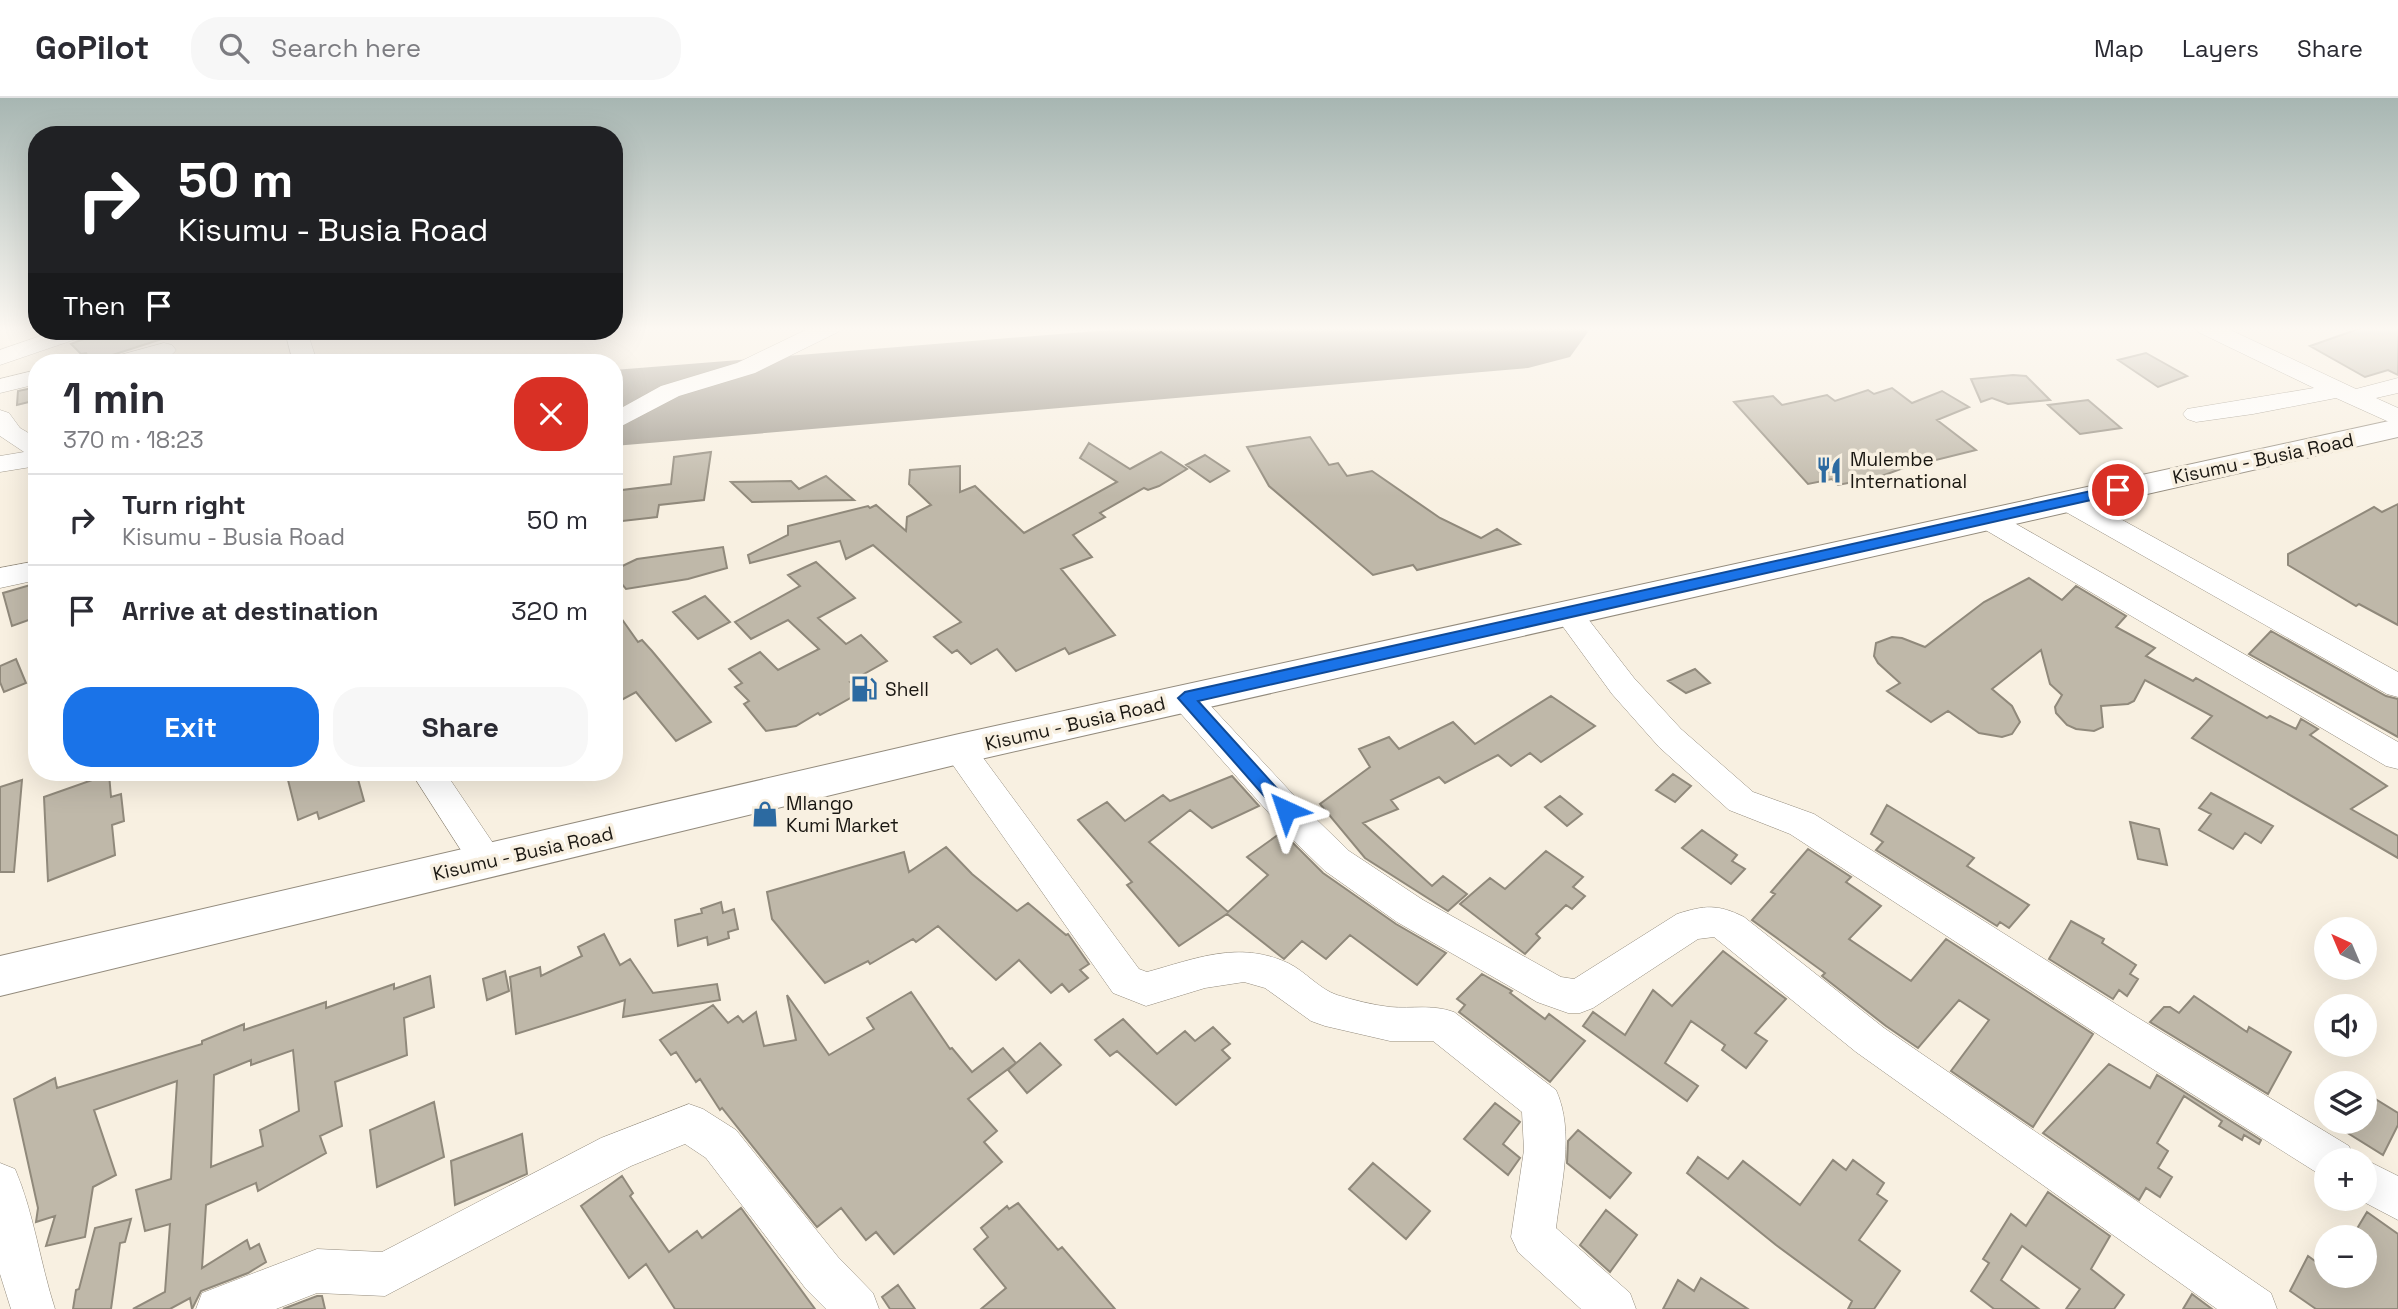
<!DOCTYPE html>
<meta charset="utf-8">
<style>
:root{--surface:#fff;--page:#f7f7f7;--text:#2b2b33;--muted:#7c7c81;--line:#e1e1e2;--accent:#1a73e8}
body{margin:0;font-family:"Space Grotesk",sans-serif;background:var(--page);color:var(--text);height:100vh;display:flex;flex-direction:column;font-size:26px;white-space:nowrap}
*{box-sizing:border-box;margin:0}
p{font-size:23px;color:var(--muted)}
.icon{flex:none;width:38px;height:38px;fill:none;stroke:currentColor;stroke-width:2;stroke-linecap:round;stroke-linejoin:round}
.map{position:relative;flex:1;overflow:hidden}
.panel{position:absolute;left:28px;top:256px;width:595px;height:427px;display:flex;flex-direction:column;background:var(--surface);border-radius:28px;box-shadow:0 7px 28px #0002}
.panel>*{flex:none}
.banner{position:absolute;left:28px;top:28px;width:595px;height:214px;border-radius:28px;box-shadow:0 7px 28px #0002;background:#202124;color:#fff;overflow:hidden}
.needle{width:46px;rotate:316deg}
.fabs{position:absolute;left:2314px;top:819px;display:grid;gap:14px}
.fabs a{display:grid;place-items:center;width:63px;height:63px;border-radius:50%;background:var(--surface);box-shadow:0 7px 28px #0002;font-size:35px}
.pin{position:absolute;display:grid;place-items:center;width:60px;height:60px;color:#fff;margin:-30px;border:4px solid #fff;border-radius:50%;box-shadow:0 2px 7px #0007}
.me{position:absolute;width:77px;margin:-38px;rotate:318deg;stroke-linejoin:round;filter:drop-shadow(0 0 5px #0008)}
.turn{display:flex;align-items:center;gap:24px;height:147px;padding:0 35px;font-size:32px}
.turn .icon{width:91px;height:91px;stroke-width:2.5}
.turn b{display:block;font-size:49px;line-height:60px}
.then{display:flex;align-items:center;height:66px;padding:0 35px;background:#0003;gap:14px;font-size:26px}
.round{display:grid;place-items:center;flex:none;width:74px;height:74px;border-radius:28px;background:var(--page)}
.head{display:flex;align-items:center;justify-content:space-between;height:119px;padding:0 35px}
h1{font-size:42px;font-weight:700;line-height:52px}
.button{display:flex;gap:14px;margin-top:auto;padding:14px 35px}
.button a{flex:1;height:80px;border-radius:28px;background:var(--accent);color:#fff;font-size:28px;font-weight:700;line-height:80px;text-align:center}
.button a+a{background:var(--page);color:var(--text)}
ul{padding:0;list-style:none}
li{display:flex;align-items:center;gap:21px;height:91px;padding:0 35px;border-top:2px solid var(--line)}
li div{flex:1}
li b{display:block;font-size:26px}
li em{font-style:normal}
header{display:flex;align-items:center;gap:42px;box-sizing:border-box;height:98px;padding:0 35px;background:var(--surface);border-bottom:2px solid var(--line)}
header strong{font-size:33px}
nav{display:flex;gap:38px;margin-inline-start:auto;font-size:24px}
.search{width:490px;height:63px;background:var(--page);display:flex;align-items:center;gap:18px;box-sizing:border-box;padding:0 24px;border-radius:28px;color:var(--muted);font-size:26px}
.map>svg:first-child{display:block}
</style>
<header>
<strong>GoPilot</strong>
<div class="search"><svg class="icon" aria-label="search" viewBox="0 0 24 24"><circle cx="10" cy="10" r="6"/><path d="M15 15l6 6"/></svg>Search here</div>
<nav><a>Map</a><a>Layers</a><a>Share</a></nav>
</header>
<div class="map">
<svg width="2398" height="1211" viewBox="0 0 2398 1211">
<rect width="100%" height="100%" fill="#f8f0e1"/>
<g fill="none" stroke-linecap="round" stroke-linejoin="round">
<path fill="#9e988c" fill-rule="evenodd" d="M1146,229H1584L1588,234L1570,259L1528,270L614,348V272Z"/>
</g>
<path fill="#bfb8a9" stroke="#90897b" stroke-width="2" fill-rule="evenodd" d="M2364,229H2398V277L2388,272L2365,279L2310,248Z
M88,233H177V236L91,264L86,255L81,256L71,246L84,241Z
M2146,255L2187,278L2158,289L2118,262Z
M2013,277L2026,278L2050,302L2008,306L1992,300L1981,304L1971,281Z
M37,289V302L17,307L18,293Z
M1892,290L1912,305L1942,293L1969,309L1937,322L1976,352L1928,364L1925,362L1879,379L1838,387L1832,381L1808,386L1734,304L1773,298L1782,307L1827,297L1835,303L1868,292L1874,296Z
M2088,302L2121,330L2080,336L2048,307Z
M1310,339L1329,367L1338,365L1347,378L1372,373L1440,420L1481,440L1497,431L1520,446L1417,472L1413,467L1373,477L1269,388L1247,349Z
M1089,345L1130,371L1161,354L1187,371L1159,388L1148,392L1144,390L1100,415L1105,419L1073,437L1092,459L1061,471L1115,537L1069,556L1065,550L1016,573L997,551L971,566L957,552L952,555L934,539L961,524L873,447L846,461L840,443L750,465L748,457L788,437V428L868,408L870,410L876,407L906,433L907,419L931,407L909,386L910,372L960,368V394L975,388L1024,435L1117,384L1080,360Z
M711,354L704,402L659,407L657,419L614,424V393L671,386L674,359Z
M1205,357L1229,373L1210,384L1186,367Z
M826,378L854,402L752,404L731,384L791,383L799,391Z
M2398,406V527L2359,506L2356,508L2288,467V456L2374,409L2382,414Z
M723,449L727,470L688,481L626,491L614,477V472L637,461Z
M816,464L855,500L818,520L846,546L861,537L887,563L850,584L861,594L820,617L818,615L796,628L766,633L744,606L749,603L735,589L742,585L729,571L760,554L778,572L819,551L788,522L751,541L735,524L800,488L788,477Z
M2029,480L2062,502L2076,488L2126,518L2116,529L2155,550L2146,558L2193,583L2196,580L2267,620L2270,618L2296,631L2301,621L2318,631L2310,637L2387,688L2351,711L2398,738V760L2192,640L2212,618L2145,582L2134,603L2128,606L2101,608L2103,629L2094,633L2076,631L2067,627L2056,615L2055,609L2062,597L2050,586L2041,552L1992,591L2012,608L2020,624L2012,636L2002,639L1979,635L1948,613L1931,624L1887,593L1900,585L1878,565L1874,558L1876,545L1892,539L1902,540L1925,549L1984,504Z
M37,485V519L12,528L3,495Z
M705,498L730,524L698,541L673,514Z
M614,510L638,544L642,542L652,553L711,624L676,643L636,594L614,606Z
M2271,533L2386,598L2398,601V639L2249,556Z
M16,561L26,585L4,594L0,584V568Z
M1695,571L1710,585L1686,595L1668,583Z
M1551,598L1595,628L1541,664L1530,655L1511,668L1498,657L1445,685L1439,679L1391,702L1398,711L1363,725L1432,788L1443,778L1467,796L1448,813L1365,760L1320,706L1370,669L1359,651L1389,639L1399,651L1453,624L1475,646Z
M286,674H356L364,703L319,721L317,714L298,722Z
M109,676L111,699L121,696L124,723L112,727L115,757L48,783L44,699Z
M1673,676L1691,688L1675,704L1656,692Z
M1232,678L1259,708L1212,730L1190,712L1149,744L1228,814L1268,777L1247,759L1282,734L1323,775L1396,826L1446,855L1417,887L1350,837L1326,861L1302,843L1284,861L1227,816L1179,848L1127,787L1132,784L1078,722L1107,704L1125,723L1163,697L1170,703Z
M22,682L14,774H0V689Z
M2211,695L2273,728L2261,745L2245,735L2233,751L2199,732L2211,716L2199,710Z
M1560,698L1582,716L1567,728L1545,709Z
M1887,707L1974,760L1967,768L2029,807L2009,830L2000,824L1997,828L1876,752L1883,744L1871,736Z
M2130,724L2159,731L2167,767L2138,761Z
M1702,732L1737,757L1732,763L1745,771L1731,786L1682,750Z
M946,749L972,776L1017,813L1028,805L1066,837L1068,836L1089,866L1080,872L1088,880L1069,894L1062,886L1051,895L1019,862L996,882L938,828L916,844L913,841L870,866L868,863L825,885L772,821L767,794L904,754L909,774Z
M1808,751L1851,779L1846,784L1881,808L1849,841L1911,883L1946,841L2093,936L2033,1029L1951,973L1989,922L1959,902L1918,950L1886,928L1822,878L1825,875L1752,822L1775,796L1771,794Z
M1546,753L1583,779L1573,789L1585,798L1572,811L1566,807L1536,836L1540,840L1525,856L1460,806L1490,780L1505,791Z
M721,804L723,815L734,811L738,831L728,834L729,840L708,847L707,839L678,848L675,822L702,815L701,811Z
M2071,823L2104,841L2102,845L2136,867L2130,876L2138,881L2127,898L2119,892L2113,901L2049,861Z
M604,836L620,867L630,861L653,895L717,886L720,902L623,919L625,902L516,936L510,879L540,869L541,878L582,858L578,849Z
M1723,853L1786,901L1755,935L1767,943L1746,970L1722,952L1725,947L1691,923L1665,965L1698,988L1687,1003L1583,928L1593,914L1625,937L1653,892L1672,908Z
M505,873L509,893L487,902L483,881Z
M1482,876L1512,893L1510,895L1545,921L1549,916L1585,943L1550,984L1459,914L1465,907L1457,901Z
M430,878L434,909L404,920L407,957L335,984L342,1028L320,1038L326,1055L258,1093L256,1085L206,1107L202,1170L247,1142L250,1151L259,1146L266,1164L248,1175L201,1193L192,1211L190,1200L170,1211H133L165,1194L170,1126L145,1133L136,1092L171,1081L177,983L94,1012L116,1077L93,1089L85,1139L46,1148L55,1118L36,1124L38,1110L14,1001L55,980L57,990L202,946V943L244,926V932L326,904V910L394,886V891ZM293,952L299,1013L260,1032L263,1048L211,1069L214,977L251,962V967Z
M911,894L950,951L952,950L972,974L1003,950L1016,965L968,1001L997,1033L984,1044L1002,1064L894,1156L876,1134L866,1142L841,1110L817,1129L722,1010L720,1012L700,981L696,984L676,954L671,957L660,942L713,907L728,925L738,918L743,924L756,914L764,948L796,942L787,897L829,957L874,931L867,920Z
M2194,898L2247,934L2249,929L2291,954L2268,996L2150,924L2164,909H2170L2179,915Z
M1123,921L1157,956L1185,933L1195,943L1213,929L1230,946L1222,952L1230,960L1176,1007L1117,953L1110,958L1095,942Z
M1040,945L1061,967L1027,995L1008,972Z
M2109,966L2150,990L2157,977L2261,1042L2259,1046L2244,1037L2242,1042L2219,1028L2222,1023L2184,998L2157,1045L2168,1053L2158,1070L2172,1079L2160,1099L2146,1090L2139,1102L2043,1035Z
M2364,994L2398,1015V1027L2383,1057L2330,1024H2364Z
M434,1004L444,1059L377,1089L370,1032Z
M1495,1005L1520,1024L1503,1046L1520,1060L1508,1077L1464,1041Z
M1578,1032L1631,1075L1610,1100L1567,1065L1568,1043Z
M522,1036L527,1076L455,1107L451,1063Z
M1698,1059L1728,1081L1743,1063L1800,1107L1833,1062L1846,1072L1853,1062L1884,1085L1877,1096L1887,1103L1859,1142L1900,1173L1874,1211H1848L1852,1203L1776,1147L1687,1075Z
M1373,1065L1430,1113L1406,1141L1349,1091Z
M622,1078L633,1095L630,1098L669,1154L697,1133L702,1140L741,1110L815,1211H675L646,1166L629,1180L581,1108Z
M2048,1094L2110,1138L2091,1171L2124,1197L2114,1211H2066L2080,1191L2022,1148L2001,1182L2039,1211H1994L1971,1193L1989,1165L1983,1161L2011,1116L2026,1128Z
M1018,1105L1058,1152L1062,1149L1115,1211H981L1006,1190L974,1151L988,1139L981,1130L1007,1108L1009,1111Z
M1606,1112L1637,1137L1610,1174L1580,1147Z
M2367,1114L2398,1136V1211H2316L2290,1193L2308,1158L2326,1171V1178H2364V1139H2352Z
M131,1121L125,1144L120,1145L111,1211H73L76,1192L79,1191L95,1130Z
M1701,1180L1748,1211H1663L1678,1182L1694,1193Z
M898,1187L915,1211H890L882,1199Z
M2192,1196L2212,1211H2183Z
M317,1198H322L325,1211H283Z"/>
<g fill="none" stroke-linecap="round" stroke-linejoin="round">
<g stroke="#938b7d" stroke-width="1">
<path id="minor" d="M812,229H842L838,234L755,275L679,298L614,332V314L661,288L737,265Z
M2194,229H2224L2356,291L2398,280V295L2376,300L2398,310V328L2336,300L2253,316L2196,324L2187,321L2183,316L2187,311L2314,290L2198,234Z
M55,233L86,234L82,239L0,267V252Z
M285,233H307L317,264H293Z
M164,245L172,247L176,252C164,269 127,265 109,264L113,259Z
M37,272V286L0,295V281Z
M0,312L9,315L20,330L37,340V368L0,374V358L24,354L0,338Z
M2067,395L2077,397L2398,574V599L2387,596L2057,409L2053,403L2057,397Z
M1987,412L1997,415L2398,644V671L2386,668L1977,427L1973,421L1977,415Z
M37,463V482L0,490V470Z
M1568,505L1578,508L1634,580L1681,631L1753,694L1814,716L2130,915L2349,1048L2355,1062H2326V1079L2319,1076L2102,939L1790,736L1729,712L1659,649L1612,596L1553,515L1558,508Z
M1185,589L1196,592L1315,720L1349,753L1423,802L1561,879L1574,881L1677,816C1705,807 1718,806 1744,819L1884,930L2271,1195L2277,1211H2217L1856,954L1714,839L1698,841L1593,910L1580,915H1568L1537,904L1397,824L1325,773L1291,740L1174,608L1169,600L1174,592Z
M959,639L970,642L1139,871L1147,874C1195,861 1238,842 1288,865C1305,873 1319,891 1337,897C1353,902 1373,907 1390,909C1412,911 1432,906 1454,914L1556,992C1575,1034 1561,1086 1556,1130L1630,1195L1636,1211H1581L1518,1154L1511,1139L1524,1052L1522,1014L1433,943H1390L1325,928L1311,923L1265,890L1244,884L1205,890L1146,908L1113,895L948,660L943,651L948,642Z
M411,674H445L499,754L504,764L499,774L487,778L475,774Z
M689,1006L703,1011L736,1032L838,1159L873,1195L879,1211H826L806,1191L706,1060L685,1046L631,1068L385,1198L317,1195L276,1211H196L202,1195L317,1151L382,1154L601,1040Z
M2364,1061L2398,1078V1122L2358,1101H2364V1062H2360Z
M0,1065L15,1071C34,1115 40,1165 55,1211H11L0,1176Z"/>
</g>
<g stroke="#938b7d" stroke-width="2">
<path id="highway" d="M2398,321V339L959,666L0,898V858L959,636Z"/>
</g>
<use href="#minor" fill="#fff" fill-rule="evenodd"/>
<use href="#highway" fill="#fff" fill-rule="evenodd"/>
</g>
<linearGradient id="sky" x2="0" y2="1"><stop stop-color="#a7b6b2"/><stop offset="0.58" stop-color="#fcf8f2"/><stop offset="1" stop-color="#fcf8f2" stop-opacity="0"/></linearGradient>
<rect width="2398" height="398" fill="url(#sky)"/>
<path fill="#1a73e8" stroke="#114b97" stroke-width="2" d="M2118,387L2124,392L2122,395L1198,603L1292,707L1294,712L1292,716H1280L1178,600L1185,594Z"/>
<defs>
<g id="restaurant-bare" transform="scale(2.1)"><path d="M-5-6h1v4h1v-4h1v4h1v-4h1v5L-1.5 .5V6h-2V.5L-5-1ZM5-6V6H3V1.5H1.5Q1.5-4 5-6Z" fill="#2c6aa1" stroke="#f8f0e1" stroke-width="2.5" paint-order="stroke"/></g>
<g id="fuel-bare" transform="scale(2.1)"><path d="M-5.5-6h7V0h2V4h1.3V-2.5L3-4.5l.8-.8L6-3V5H2.5V1h-1V6h-7ZM-4.2-4.7v3.2H.2V-4.7Z" fill="#2c6aa1" stroke="#f8f0e1" stroke-width="2.5" paint-order="stroke"/></g>
<g id="shop-bare" transform="scale(2.1)"><path d="M-5-2.5h2.3a2.7 3.5 0 0 1 5.4 0H5L5.5 6h-11ZM-1.5-2.5h3a1.5 2.3 0 0 0-3 0Z" fill="#2c6aa1" stroke="#f8f0e1" stroke-width="2.5" paint-order="stroke"/></g>
</defs>
<g fill-rule="evenodd">
<use href="#restaurant-bare" x="1829" y="372"/>
<use href="#fuel-bare" x="864" y="591"/>
<use href="#shop-bare" x="765" y="716"/>
</g>
<g text-anchor="middle" stroke-width="7" stroke-linejoin="round" paint-order="stroke">
<g font-size="19" fill="#1a1712" stroke="#f8f0e1">
<text transform="translate(2263 360) rotate(-12)" y="7">Kisumu - Busia Road</text>
<text transform="translate(1075 625) rotate(-13)" y="7">Kisumu - Busia Road</text>
<text transform="translate(523 755) rotate(-13)" y="7">Kisumu - Busia Road</text>
</g>
<g font-size="19" fill="#1a1712" stroke="#f8f0e1" text-anchor="start">
<text x="1850" y="368">Mulembe<tspan x="1850" dy="22">International</tspan></text>
<text x="885" y="598">Shell</text>
<text x="786" y="712">Mlango<tspan x="786" dy="22">Kumi Market</tspan></text>
</g>
</g>
</svg>
<div class="fabs">
<a><svg class="needle" viewBox="-14 -14 28 28"><path d="M0-13l5 13h-10z" fill="#e53935"/><path d="M0 13l5-13h-10z" fill="#7c7c81"/></svg></a>
<a><svg class="icon" aria-label="sound" viewBox="0 0 24 24"><path d="M4 9h4l5-4v14l-5-4H4zM17 9q2 3 0 6"/></svg></a>
<a><svg class="icon" aria-label="layers" viewBox="0 0 24 24"><path d="M12 4l9 5-9 5-9-5zM3 14l9 5 9-5"/></svg></a>
<a>+</a>
<a>−</a>
</div>
<div class="pin" style="left:2118px;top:392px;background:#d93025"><svg class="icon" aria-label="arrive" viewBox="0 0 24 24"><path d="M6 21V4h12l-3 4 3 4H6"/></svg></div>
<svg class="me" style="left:1286px;top:712px" viewBox="-20 -20 40 40"><path d="M0-17L14 15 0 8-14 15z" fill="#1a73e8" stroke="#fff" stroke-width="4"/></svg>
<div class="banner">
<div class="turn"><svg class="icon" aria-label="right" viewBox="0 0 24 24"><path d="M7 20v-9h11M14 6l5 5-5 5"/></svg><div><b>50 m</b>Kisumu - Busia Road</div></div>
<div class="then">Then<svg class="icon" aria-label="arrive" viewBox="0 0 24 24"><path d="M6 21V4h12l-3 4 3 4H6"/></svg></div>
</div>
<section class="panel">
<div class="head"><div><h1>1 min</h1><p>370 m · 18:23</p></div><a class="round" style="background:#d93025;color:#fff"><svg class="icon" aria-label="close" viewBox="0 0 24 24"><path d="M6 6l12 12M18 6L6 18"/></svg></a></div>
<ul>
<li><svg class="icon" aria-label="right" viewBox="0 0 24 24"><path d="M7 20v-9h11M14 6l5 5-5 5"/></svg><div><b>Turn right</b><p>Kisumu - Busia Road</p></div><em>50 m</em></li>
<li><svg class="icon" aria-label="arrive" viewBox="0 0 24 24"><path d="M6 21V4h12l-3 4 3 4H6"/></svg><div><b>Arrive at destination</b></div><em>320 m</em></li>
</ul>
<div class="button"><a>Exit</a><a>Share</a></div>
</section>
</div>
